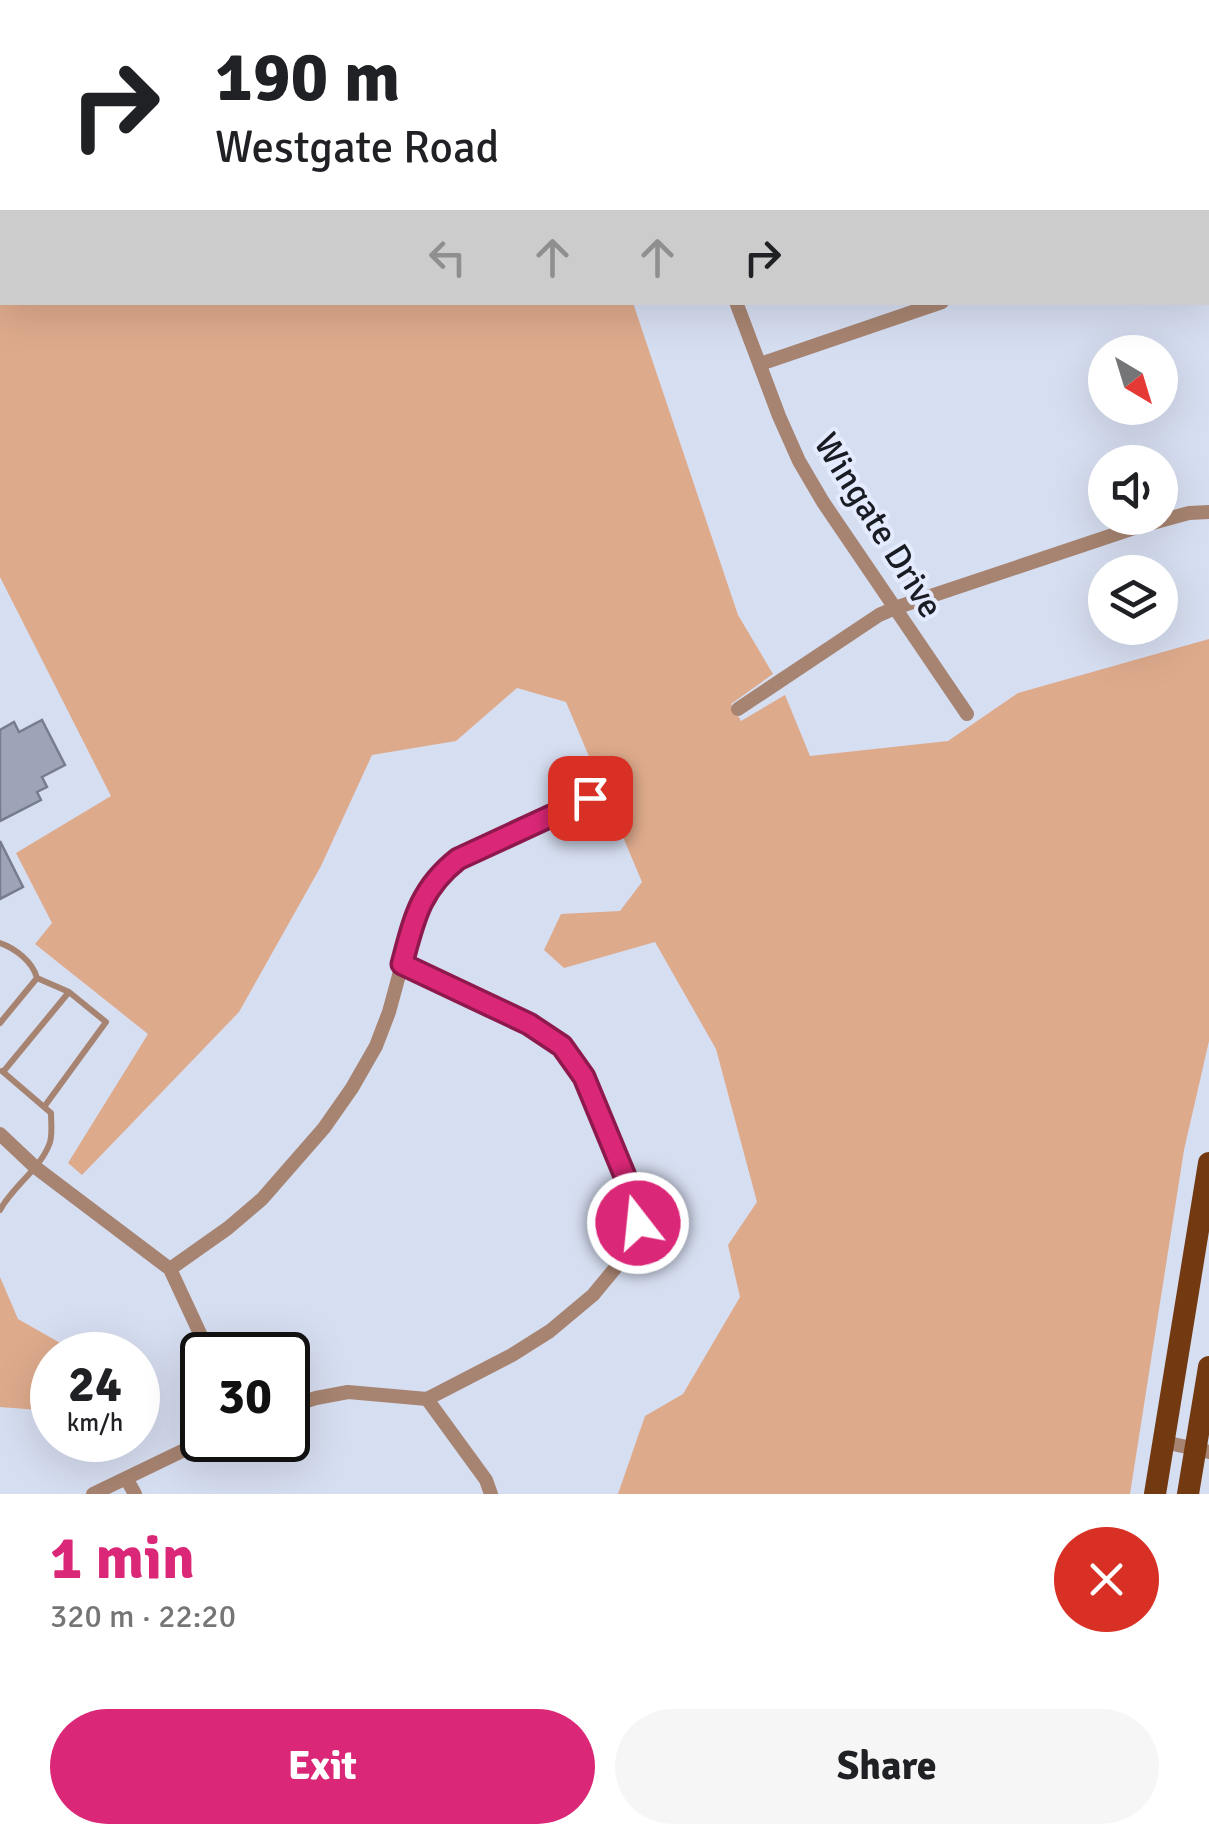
<!DOCTYPE html>
<meta charset="utf-8">
<style>
:root{--surface:#fff;--page:#f6f6f6;--text:#202124;--muted:#757577;--accent:#db2777}
body{margin:0;font-family:Signika,sans-serif;background:var(--page);color:var(--text);height:100vh;display:flex;flex-direction:column;font-size:38px;white-space:nowrap}
*{box-sizing:border-box;margin:0}
p{font-size:32px;color:var(--muted)}
.icon{flex:none;width:55px;height:55px;fill:none;stroke:currentColor;stroke-width:2;stroke-linecap:round;stroke-linejoin:round}
.map{position:relative;height:1494px;overflow:hidden}
.side{display:flex;flex-direction:column;background:var(--surface);flex:1}
.side>*{flex:none}
.banner{position:absolute;left:0px;top:0px;width:1210px;height:305px;box-shadow:0 10px 40px #0002;background:#fff;color:var(--text);overflow:hidden}
.needle{width:65px;rotate:142deg}
.fabs{position:absolute;left:1088px;top:335px;display:grid;gap:20px}
.fabs a{display:grid;place-items:center;width:90px;height:90px;border-radius:50%;background:var(--surface);box-shadow:0 10px 40px #0002;font-size:50px}
.speed{position:absolute;left:30px;top:1332px;display:flex;gap:20px;font-size:50px;font-weight:700;text-align:center}
.speed>*{display:grid;place-content:center;width:130px;height:130px;border-radius:50%;background:var(--surface);box-shadow:0 10px 40px #0002;line-height:1}
.speed small{font-size:25px;font-weight:400}
.speed .limit{border:5px solid #111;border-radius:15px;background:#fff;color:#111}
.pin{position:absolute;display:grid;place-items:center;width:85px;height:85px;color:#fff;margin:-42px;border-radius:20px;box-shadow:0 5px 15px #0006}
.me{position:absolute;width:110px;margin:-55px;rotate:344deg;stroke-linejoin:round;filter:drop-shadow(0 0 8px #0008)}
.turn{display:flex;align-items:center;gap:35px;height:210px;padding:0 50px;font-size:45px}
.turn .icon{width:130px;height:130px;stroke-width:2.5}
.turn b{display:block;font-size:70px;line-height:85px}
.lanes{display:flex;align-items:center;height:95px;padding:0 50px;background:#0003;justify-content:center;gap:50px;direction:ltr}
.lanes .off{opacity:.35}
.round{display:grid;place-items:center;flex:none;width:105px;height:105px;border-radius:52px;background:var(--page)}
.summary{display:flex;align-items:center;justify-content:space-between;height:170px;padding:0 50px}
h1{font-size:60px;font-weight:800;line-height:75px;color:var(--accent)}
.primary-button{display:flex;gap:20px;margin-top:auto;padding:20px 50px}
.primary-button a{flex:1;height:115px;border-radius:60px;background:var(--accent);color:#fff;font-size:40px;font-weight:800;line-height:115px;text-align:center}
.primary-button a+a{background:var(--page);color:var(--text)}
.map>svg:first-child{display:block}
</style>
<div class="map">
<svg width="1209" height="1494" viewBox="0 0 1209 1494">
<rect width="100%" height="100%" fill="#d6def1"/>
<path fill="#deaa8c" d="M2,229V302L633,303L738,615L773,674L731,704L741,721L785,695L810,756L948,741L1018,693L1209,639V1041L1184,1150L1130,1494H618L645,1416L683,1394L740,1297L728,1245L757,1202L716,1049L655,942L564,968L544,950L561,914L620,911L642,882L566,702L517,688L456,741L372,755L321,866L239,1012L82,1175L68,1163L148,1034L35,944L52,923L16,853L111,796L0,577V234Z
M0,1277L18,1319L62,1344L61,1355H52V1411L0,1407Z"/>
<path fill="#9ea4b7" stroke="#777d8e" stroke-width="2.5" d="M42,720L65,765L42,777L47,787L37,792L41,800L0,821V730L14,722L19,732Z
M0,841L23,887L0,899Z"/>
<g fill="none" stroke-linecap="round" stroke-linejoin="round">
<path stroke="#a78471" stroke-width="6" d="M0,943C15,948 33,962 37,978L69,992
M0,1023L37,978
M3,1072L69,992L106,1022L44,1107
M0,1210C13,1186 39,1170 49,1145C53,1137 51,1123 51,1113L2,1071"/>
<path stroke="#a78471" stroke-width="14" d="M626,0L627,2
M299,2L300,0
M0,121L2,120
M736,302L779,416L799,461L823,502L967,714
M760,364L942,302
M738,709L879,615L895,608L1134,528L1189,513L1209,512
M0,1134L35,1167L170,1269L210,1355
M170,1269L228,1228L262,1199L324,1128L352,1088L376,1046L389,1012L417,909L427,890L441,872L458,859L590,799
M427,1399L486,1480L491,1494
M288,1407L316,1398L348,1392L427,1399L512,1355L550,1331L593,1295L631,1249L638,1223L635,1198L584,1077L562,1046L529,1024L402,964
M1164,1442L1209,1452
M126,1478L135,1494
M93,1494L205,1440"/>
<path stroke="#a78471" stroke-width="18" d="M1081,0L1083,2
M1208,132H1209"/>
<path stroke="#733910" stroke-width="22" d="M1155,1494L1209,1163
M1188,1494L1209,1367"/>
</g>
<g fill="none" stroke-linecap="round" stroke-linejoin="round">
<g stroke="#8e194d" stroke-width="25">
<path id="route" d="M590,798L458,859C420,889 414,919 402,964L529,1024L562,1046L584,1077L634,1198L638,1223"/>
</g>
<use href="#route" stroke="#db2777" stroke-width="18"/>
</g>
<g text-anchor="middle" stroke-width="8" stroke-linejoin="round" paint-order="stroke">
<g font-size="35" fill="#1a1c23" stroke="#e4ebfe">
<text transform="translate(879 525) rotate(58)" y="12">Wingate Drive</text>
</g>
</g>
</svg>
<div class="fabs">
<a><svg class="needle" viewBox="-14 -14 28 28"><path d="M0-13l5 13h-10z" fill="#e53935"/><path d="M0 13l5-13h-10z" fill="#757577"/></svg></a>
<a><svg class="icon" aria-label="sound" viewBox="0 0 24 24"><path d="M4 9h4l5-4v14l-5-4H4zM17 9q2 3 0 6"/></svg></a>
<a><svg class="icon" aria-label="layers" viewBox="0 0 24 24"><path d="M12 4l9 5-9 5-9-5zM3 14l9 5 9-5"/></svg></a>
</div>
<div class="speed"><div>24<small>km/h</small></div><div class="limit">30</div></div>
<div class="pin" style="left:590px;top:798px;background:#d93025"><svg class="icon" aria-label="arrive" viewBox="0 0 24 24"><path d="M6 21V4h12l-3 4 3 4H6"/></svg></div>
<svg class="me" style="left:638px;top:1223px" viewBox="-20 -20 40 40"><circle r="17" fill="#db2777" stroke="#fff" stroke-width="3"/><path d="M0-11L8 9 0 5-8 9z" fill="#fff"/></svg>
<div class="banner">
<div class="turn"><svg class="icon" aria-label="right" viewBox="0 0 24 24"><path d="M7 20v-9h11M14 6l5 5-5 5"/></svg><div><b>190 m</b>Westgate Road</div></div>
<div class="lanes"><svg class="icon off" aria-label="left" viewBox="0 0 24 24"><path d="M17 20v-9H6M10 6l-5 5 5 5"/></svg><svg class="icon off" aria-label="ahead" viewBox="0 0 24 24"><path d="M12 20V5M6 11l6-6 6 6"/></svg><svg class="icon off" aria-label="ahead" viewBox="0 0 24 24"><path d="M12 20V5M6 11l6-6 6 6"/></svg><svg class="icon" aria-label="right" viewBox="0 0 24 24"><path d="M7 20v-9h11M14 6l5 5-5 5"/></svg></div>
</div>
</div>
<section class="side">
<div class="summary"><div><h1>1 min</h1><p>320 m · 22:20</p></div><a class="round" style="background:#d93025;color:#fff"><svg class="icon" aria-label="close" viewBox="0 0 24 24"><path d="M6 6l12 12M18 6L6 18"/></svg></a></div>
<div class="primary-button"><a>Exit</a><a>Share</a></div>
</section>
